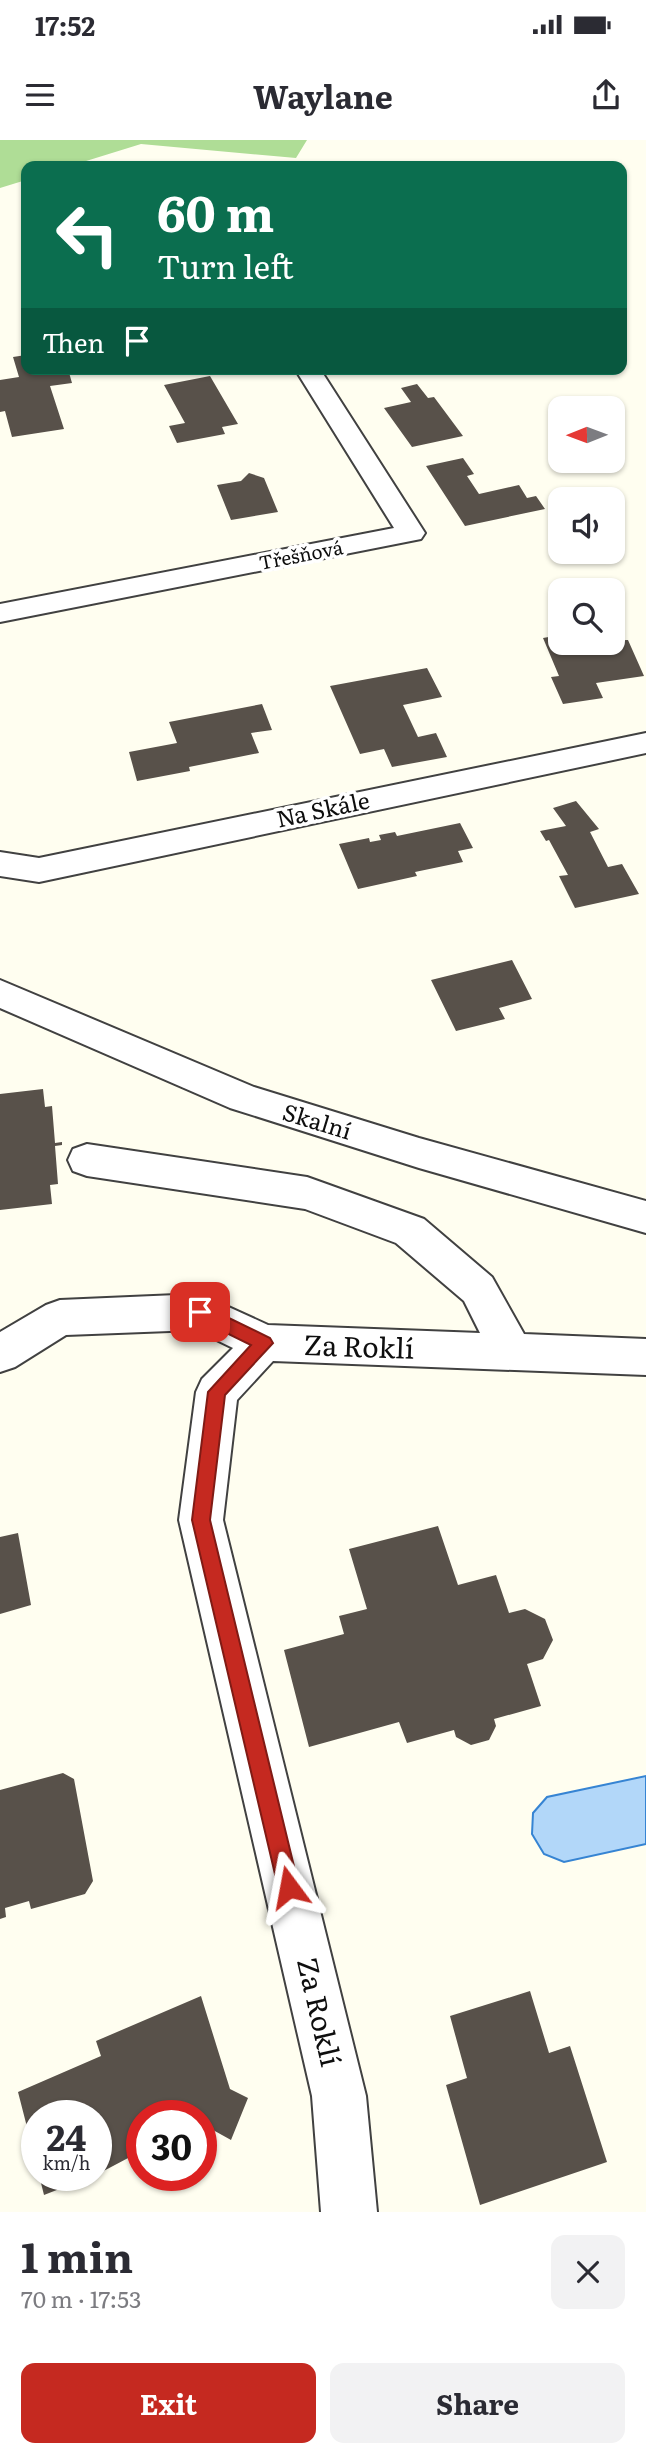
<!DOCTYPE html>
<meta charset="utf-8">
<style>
:root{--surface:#fff;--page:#f2f2f3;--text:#2b2b33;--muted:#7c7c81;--accent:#c52920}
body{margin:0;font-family:Literata,serif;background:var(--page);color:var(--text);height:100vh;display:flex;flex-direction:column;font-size:26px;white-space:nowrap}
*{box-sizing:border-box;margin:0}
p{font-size:23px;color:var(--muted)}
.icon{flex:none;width:38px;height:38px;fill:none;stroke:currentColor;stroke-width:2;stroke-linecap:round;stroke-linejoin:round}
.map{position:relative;height:2072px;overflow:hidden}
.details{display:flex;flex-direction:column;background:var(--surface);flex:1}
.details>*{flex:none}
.hud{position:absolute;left:21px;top:21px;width:606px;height:214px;border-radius:14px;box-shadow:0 2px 5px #0004;background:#0b6e4f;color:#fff;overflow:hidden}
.needle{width:46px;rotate:269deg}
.tools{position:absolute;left:548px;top:256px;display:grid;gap:14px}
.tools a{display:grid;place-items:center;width:77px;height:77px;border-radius:14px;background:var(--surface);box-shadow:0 2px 5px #0004;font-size:35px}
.speed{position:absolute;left:21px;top:1960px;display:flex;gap:14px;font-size:35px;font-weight:700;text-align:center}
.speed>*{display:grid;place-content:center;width:91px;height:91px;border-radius:50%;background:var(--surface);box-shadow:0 2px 5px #0004;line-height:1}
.speed small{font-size:18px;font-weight:400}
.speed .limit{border:10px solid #d22;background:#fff;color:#111}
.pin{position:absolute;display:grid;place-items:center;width:60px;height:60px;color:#fff;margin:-30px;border-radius:14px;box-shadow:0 4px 10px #0006}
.me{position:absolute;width:77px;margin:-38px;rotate:347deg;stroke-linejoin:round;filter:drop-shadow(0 0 5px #0008)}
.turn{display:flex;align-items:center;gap:24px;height:147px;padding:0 21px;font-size:32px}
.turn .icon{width:91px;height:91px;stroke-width:2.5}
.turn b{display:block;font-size:49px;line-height:60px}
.then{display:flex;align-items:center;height:66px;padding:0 21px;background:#0003;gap:14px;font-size:26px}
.round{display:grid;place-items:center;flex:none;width:74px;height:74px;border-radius:14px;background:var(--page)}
.summary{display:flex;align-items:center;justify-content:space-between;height:119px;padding:0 21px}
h1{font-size:42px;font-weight:700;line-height:52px}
.action{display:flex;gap:14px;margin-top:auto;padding:14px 21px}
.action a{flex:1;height:80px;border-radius:14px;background:var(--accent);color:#fff;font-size:28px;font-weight:700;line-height:80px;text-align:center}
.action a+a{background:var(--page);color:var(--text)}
.status{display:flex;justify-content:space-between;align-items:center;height:49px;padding:0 35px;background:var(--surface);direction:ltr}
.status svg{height:19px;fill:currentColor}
header{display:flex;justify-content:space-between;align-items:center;height:91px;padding:0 21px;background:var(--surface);font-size:32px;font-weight:700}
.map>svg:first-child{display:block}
</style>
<div class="status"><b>17:52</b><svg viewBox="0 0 49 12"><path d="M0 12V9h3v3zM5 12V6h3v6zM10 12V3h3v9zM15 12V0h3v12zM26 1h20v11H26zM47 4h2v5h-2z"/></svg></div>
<header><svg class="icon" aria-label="menu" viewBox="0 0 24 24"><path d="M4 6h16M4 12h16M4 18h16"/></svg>Waylane<svg class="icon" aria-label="share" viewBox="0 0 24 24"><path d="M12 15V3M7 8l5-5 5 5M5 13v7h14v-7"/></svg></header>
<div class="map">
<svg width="646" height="2072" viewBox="0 0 646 2072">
<rect width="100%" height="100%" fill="#fffef0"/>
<path fill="#afdd96" d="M0,0H307L296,18L141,4L70,26H26V40L0,48Z"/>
<path fill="#b2d7f9" stroke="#3684d3" stroke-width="2" d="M646,1636V1704L564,1722L544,1714L532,1694L533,1673L547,1657Z"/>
<path fill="#58514a" d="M26,215V229H68L72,243L50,246L64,289L12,297L5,271L0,272V240L19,237L13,217Z
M210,236L238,284L222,287L225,294L177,303L169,286L185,283L164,245Z
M417,244L428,258L434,257L463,296L412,307L384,268L411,262L401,248Z
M463,318L474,334L467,336L479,354L519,345L527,358L536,356L545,369L465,386L426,326Z
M249,333L264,338L278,372L231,380L217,345L241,341Z
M560,495V502L628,500L644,536L596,543L603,558L563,564L551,537L559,536L543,498Z
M427,528L442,557L403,565L418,597L436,593L447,617L392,627L384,609L360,614L330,546Z
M262,564L272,590L251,593L259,613L189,627L190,631L137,641L129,612L177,603L169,582Z
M576,661L599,689L590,692L608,727L622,724L639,754L575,768L559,736L568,735L549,700L546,701L540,691L566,686L553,668Z
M460,683L473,708L458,711L463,722L415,732L417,736L358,749L339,704L369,698L370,702L381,700L379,695L395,692L397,696Z
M512,820L532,859L499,868L505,879L456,891L431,840Z
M43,949L45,967L52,966L55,1003L62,1002V1005L55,1006L58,1044L50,1045L52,1064L0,1070V954Z
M438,1386L458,1445L496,1435L509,1473L525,1469L545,1479L553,1500L543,1519L527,1524L541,1566L494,1579L496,1586L489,1600L471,1605L456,1597L454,1590L407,1603L399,1582L309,1607L284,1510L344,1494L339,1476L367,1469L349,1409Z
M18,1393L31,1465L0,1474V1397Z
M63,1633L74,1639L93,1741L85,1754L31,1769L29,1761L5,1768L6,1777L0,1779V1650Z
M530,1851L549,1913L570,1906L607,2022L480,2065L446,1945L467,1938L450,1876Z
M201,1856L230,1949L248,1958L231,2000L213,1990L201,1995V1976H142V2022L132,2026L130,2017L96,2035V1976H37L36,2022L18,1952L101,1916L96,1901Z
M39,2035H95L44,2055Z"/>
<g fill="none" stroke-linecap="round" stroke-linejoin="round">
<g stroke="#414141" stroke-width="4">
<path id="minor" d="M295,229H320L425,393L421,399L0,482V464L394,388Z
M646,593V613L39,742L0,736V712L39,718Z
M0,840L254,947L419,998L646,1061V1093L419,1028L230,968L0,868Z
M87,1004L307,1037L321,1042L424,1079L492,1137L524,1194L646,1199V1235L273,1221L237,1260L223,1380L366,1956L377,2072H321L312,1956L179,1380L196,1252L202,1239L233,1208L196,1190L66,1195L15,1227L0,1232V1192L46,1165L60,1160L200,1154L268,1185L480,1193L464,1161L396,1103L305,1069L87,1036L73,1031L68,1020L73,1009Z"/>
</g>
<use href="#minor" fill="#fff" fill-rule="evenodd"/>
</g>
<path fill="#c52920" stroke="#801b15" stroke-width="2" d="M200,1164L270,1198L273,1203L225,1255L210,1380L299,1747L296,1754L289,1757L281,1754L278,1747L192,1380L208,1252L251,1205L194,1177L191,1172L194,1167Z"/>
<g text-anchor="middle" stroke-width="7" stroke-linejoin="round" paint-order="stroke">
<g font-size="19" fill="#0e0e0e" stroke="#fff">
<text transform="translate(301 415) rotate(-11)" y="7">Třešňová</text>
</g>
<g font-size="23" fill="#0e0e0e" stroke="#fff">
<text transform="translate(323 670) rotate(-12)" y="8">Na Skále</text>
<text transform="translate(317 982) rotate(17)" y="8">Skalní</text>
</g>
<g font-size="28" fill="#0e0e0e" stroke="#fff">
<text transform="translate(359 1207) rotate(2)" y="10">Za Roklí</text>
<text transform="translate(319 1872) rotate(77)" y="10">Za Roklí</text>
</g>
</g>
</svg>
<div class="tools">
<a><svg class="needle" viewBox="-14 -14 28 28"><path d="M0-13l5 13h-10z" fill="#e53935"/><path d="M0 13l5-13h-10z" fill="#7c7c81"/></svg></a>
<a><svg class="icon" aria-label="sound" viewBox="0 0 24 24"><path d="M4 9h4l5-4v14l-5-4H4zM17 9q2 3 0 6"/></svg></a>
<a><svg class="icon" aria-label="search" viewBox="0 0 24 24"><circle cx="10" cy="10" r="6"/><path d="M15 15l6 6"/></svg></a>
</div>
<div class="speed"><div>24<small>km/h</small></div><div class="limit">30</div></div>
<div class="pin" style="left:200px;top:1172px;background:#d93025"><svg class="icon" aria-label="arrive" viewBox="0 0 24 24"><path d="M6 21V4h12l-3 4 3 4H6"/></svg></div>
<svg class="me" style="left:289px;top:1747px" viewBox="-20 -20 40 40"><path d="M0-17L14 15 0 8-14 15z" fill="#c52920" stroke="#fff" stroke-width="4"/></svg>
<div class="hud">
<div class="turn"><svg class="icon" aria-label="left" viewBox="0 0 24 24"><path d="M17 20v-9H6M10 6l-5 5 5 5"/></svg><div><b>60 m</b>Turn left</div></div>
<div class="then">Then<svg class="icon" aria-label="arrive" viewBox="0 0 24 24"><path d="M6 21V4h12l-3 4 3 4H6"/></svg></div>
</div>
</div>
<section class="details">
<div class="summary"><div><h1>1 min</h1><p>70 m · 17:53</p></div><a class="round"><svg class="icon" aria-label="close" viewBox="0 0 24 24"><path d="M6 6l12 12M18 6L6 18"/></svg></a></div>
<div class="action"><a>Exit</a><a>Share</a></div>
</section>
